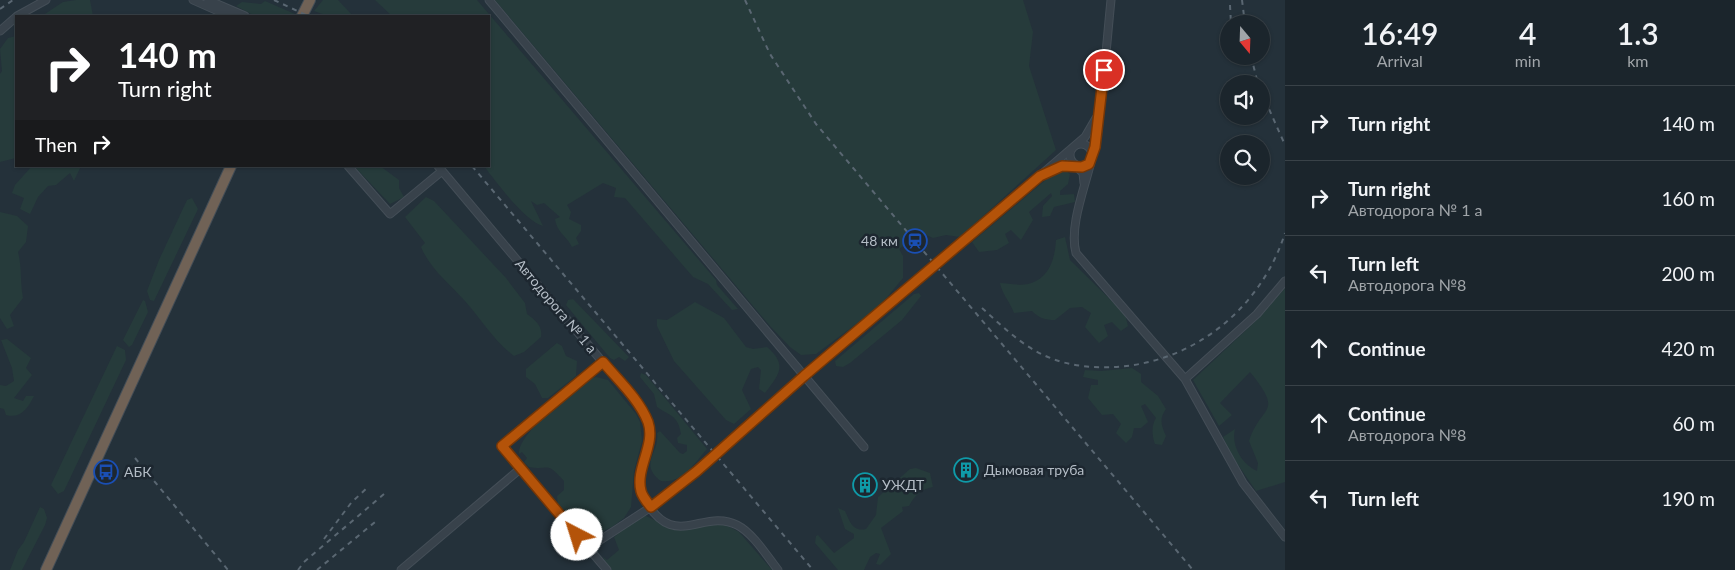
<!DOCTYPE html>
<meta charset="utf-8">
<style>
:root{--surface:#1b252c;--page:#283138;--text:#f1f3f6;--muted:#a0a5a9;--line:#394248}
body{margin:0;font-family:Lato,sans-serif;background:var(--page);color:var(--text);height:100vh;display:flex;flex-direction:column;font-size:19px;white-space:nowrap}
*{box-sizing:border-box;margin:0}
p{font-size:16px;color:var(--muted)}
.icon{flex:none;width:28px;height:28px;fill:none;stroke:currentColor;stroke-width:2;stroke-linecap:round;stroke-linejoin:round}
.map{position:relative;flex:1;overflow:hidden}
.sheet{display:flex;flex-direction:column;background:var(--surface);width:450px}
.sheet>*{flex:none}
.guide{position:absolute;left:15px;top:15px;width:475px;height:152px;border-radius:0px;box-shadow:0 1px 4px #0004,0 0 0 1px var(--line);background:#202124;color:#fff;overflow:hidden}
.needle{width:32px;rotate:161deg}
.tools{position:absolute;left:1220px;top:15px;display:grid;gap:10px}
.tools a{display:grid;place-items:center;width:50px;height:50px;border-radius:50%;background:var(--surface);box-shadow:0 1px 4px #0004,0 0 0 1px var(--line);font-size:25px}
.pin{position:absolute;display:grid;place-items:center;width:42px;height:42px;color:#fff;margin:-21px;border:2px solid #fff;border-radius:50%;box-shadow:0 1px 5px #0007}
.me{position:absolute;width:55px;margin:-28px;rotate:320deg;stroke-linejoin:round;filter:drop-shadow(0 0 4px #0008)}
.turn{display:flex;align-items:center;gap:18px;height:105px;padding:0 20px;font-size:22px}
.turn .icon{width:65px;height:65px;stroke-width:2.5}
.turn b{display:block;font-size:35px;line-height:42px}
.then{display:flex;align-items:center;height:48px;padding:0 20px;background:#0003;gap:10px;font-size:19px}
.eta{display:flex;justify-content:space-evenly;align-items:center;height:85px;text-align:center}
.eta b{font-size:30px;font-weight:600;line-height:35px}
ul{padding:0;list-style:none}
li{display:flex;align-items:center;gap:15px;height:75px;padding:0 20px;border-top:1px solid var(--line)}
li div{flex:1}
li b{display:block;font-size:19px}
li em{font-style:normal}
main{display:flex;flex:1;min-height:0}
.map>svg:first-child{display:block}
</style>
<main>
<div class="map">
<svg width="1285" height="570" viewBox="0 0 1285 570">
<rect width="100%" height="100%" fill="#24313a"/>
<path fill="#263b3b" d="M76,0H90L93,16H42L63,2Z
M323,0H338L353,16H328L314,11Z
M375,0H477L716,280L717,285L738,309L732,310L708,284L693,277L625,198L614,197L616,188L603,183L567,205L571,212L569,219L581,225V231L576,238L579,244L572,247C567,236 557,233 555,219L560,217L544,203L537,205L531,201L543,226C525,221 496,182 484,166H489V16H392Z
M495,0H1023L1033,32L1029,66L1056,150L960,237L946,235L933,238L922,233L899,249L903,256V278L879,307L816,354L801,355L790,347L770,326Z
M265,1L295,14L296,16H255L236,6L242,2L261,4Z
M16,36V158L0,162V74L2,71L0,49L8,38Z
M32,166H81L74,181L70,173L56,185L48,186L38,197L30,214L20,209L24,198L12,193L15,185Z
M354,166H380L399,180V188L404,197L390,204Z
M1063,169L1070,174L1068,184L1060,191V195L1074,194L1075,202L1054,207L1050,216L1042,217L1043,206L1052,196L1051,193L1029,212L1033,220L1021,240L1011,230L1005,234L1009,243L997,250L979,252L972,242L1048,178Z
M426,197L434,201L506,278L525,303L527,314C535,320 543,326 541,337L524,352L514,356C493,340 482,320 465,301C449,283 431,270 421,247L425,243L405,217Z
M192,198L198,209L154,301L150,300L147,291L159,260L187,200Z
M0,212L17,216L28,226L26,242L18,252C22,267 20,282 23,298L10,315L14,326L7,329L0,318Z
M1065,237L1070,260L1125,314L1128,326L1121,331L1112,322L1104,325L1108,336L1099,343L1085,327L1091,313L1082,307L1070,308L1055,320C1045,320 1039,318 1032,311L1014,313C1010,302 1002,294 1000,283C1008,283 1020,286 1028,284C1049,279 1055,259 1056,240Z
M1285,288V482L1256,491L1232,456L1223,437L1235,429C1231,446 1242,464 1257,471L1258,463L1249,441C1261,404 1285,415 1250,372L1220,403L1232,415L1219,426L1193,380L1260,317Z
M919,293L921,296L902,320L850,363L843,367L836,366L835,361L914,294Z
M573,299L627,355L629,357L625,361L619,357L614,360L610,358L566,305L568,300Z
M143,300L145,301L148,312L132,345L129,347L123,340Z
M695,302L724,318L746,347L753,349L767,347C788,365 779,375 765,393L759,389L761,370L758,367L751,369L742,390L751,409L734,424L726,420L674,361L657,326V319L667,320Z
M7,339L31,358L26,368L32,375L14,398L23,401L26,396H34C28,408 21,419 6,415L4,409L0,408V385L6,386L14,381L12,368L1,340Z
M557,343L562,346L566,356L577,361L576,376L548,398H542L535,384L526,377V369Z
M117,346L125,350L126,360L64,491L58,494L51,485Z
M1132,368L1141,374V382L1158,396L1166,409C1159,419 1161,425 1166,436L1162,445L1155,444C1152,436 1151,426 1156,418L1145,404L1141,406L1148,422L1141,428H1134L1132,437L1126,443L1116,433L1121,424L1113,414L1102,415L1088,398L1091,385H1098V380L1083,377L1085,370L1101,371Z
M641,373L646,375L707,449C695,462 683,484 661,481C638,464 660,453 657,433L660,431L680,453L683,454L687,451V445L678,443L677,438L681,434C678,415 670,416 657,407L654,394L640,377Z
M596,377L608,380L636,414L640,422L642,441L634,471L631,507L624,518L612,527L603,531L587,533L576,525L558,505L557,496L564,490V481C545,460 551,471 529,467L524,462L527,458L522,452L519,454C518,433 570,395 587,380Z
M916,468L930,473L933,487C921,489 915,495 909,506L902,507L903,511L881,528L891,554L880,565L876,564L880,554L876,553L870,557L864,570H838L815,543L816,536L818,535L834,553L854,538V534L845,529L838,508L845,511C850,521 852,532 866,529L876,515L878,497L910,469Z
M40,507L44,509L47,518L45,525L22,570H10L18,550L24,542Z
M644,515L669,527L724,524L739,532L772,570H610L603,557L607,560L619,550L614,537L638,517Z"/>
<g fill="none" stroke-linecap="round" stroke-linejoin="round">
<g stroke="#444e57" stroke-width="9">
<path id="minor" d="M193,0L229,16
M208,0L245,16
M489,0L864,447
M1111,0C1106,49 1103,99 1094,148C1089,179 1068,223 1076,253L1185,379L1243,483L1285,537
M17,16L46,0
M0,31L16,17
M1070 155a11 11 0 1 1 22 0a11 11 0 1 1-22 0Z
M348,166L390,214L442,171
M438,166L637,403C641,409 646,416 648,423C655,445 633,475 642,494C672,555 702,507 737,525C753,533 767,556 778,570
M1048,172L1062,166H1076L1083,173L1084,183
M958,246L1085,137L1096,118
M603,362L502,447L607,570
M1185,379L1257,314L1285,281
M588,548L651,507L697,471L803,376L917,281
M401,570L520,469"/>
</g>
<g stroke="#434d56" stroke-width="12">
<path id="highway" d="M302,16L310,0
M46,570L231,166"/>
</g>
<use href="#minor" stroke="#38424b" stroke-width="7"/>
<use href="#highway" stroke="#706256" stroke-width="10"/>
<path stroke="#5a6772" stroke-width="2" stroke-dasharray="5 5" stroke-linecap="butt" d="M274,0L308,16
M745,0L770,54L816,124L1193,570
M1242,0L1245,24
M1230,5L1231,24
M0,9L13,0
M1251,56L1258,84
M1261,91L1285,145
M472,166L813,570
M982,308C1003,327 1025,349 1053,359C1071,366 1093,368 1113,367C1192,364 1261,309 1285,233
M135,458L228,570
M324,539L351,503L369,486
M298,570L304,562L384,494
M317,570L375,522"/>
<g stroke="#444e57" stroke-width="9" stroke-linecap="butt">
<path id="minor-bridge" d="M917,281L958,246"/>
</g>
<use href="#minor-bridge" stroke="#38424b" stroke-width="7"/>
</g>
<g fill="none" stroke-linecap="round" stroke-linejoin="round">
<g stroke="#753606" stroke-width="12">
<path id="route" d="M577,535L502,446L603,362C618,380 639,399 648,422C656,445 635,468 641,491C642,496 647,502 651,507L697,471L804,376L1040,176L1062,166L1082,167L1089,164L1095,147L1104,70"/>
</g>
<use href="#route" stroke="#b45309" stroke-width="9"/>
</g>
<defs>
<g id="station-ring" transform="scale(1.25)"><circle r="9.5" fill="#1d2730" stroke="#1a4fb4" stroke-width="1.5"/><path d="M-3-6H3Q5-6 5-4V2Q5 4 3 4L4.5 6H3L1.5 4h-3L-3 6H-4.5L-3 4Q-5 4-5 2V-4Q-5-6-3-6ZM-3.5-4v3h7v-3ZM-3.5 1v1.5H-2V1ZM2 1v1.5H3.5V1Z" fill="#1a4fb4"/></g>
<g id="building-ring" transform="scale(1.25)"><circle r="9.5" fill="#1d2730" stroke="#0f9aa8" stroke-width="1.5"/><path d="M-4-6H4V6H1V3H-1V6H-4ZM-2.5-4.3h1.7v1.8h-1.7ZM.8-4.3h1.7v1.8H.8ZM-2.5-1h1.7V.8h-1.7ZM.8-1h1.7V.8H.8Z" fill="#0f9aa8"/></g>
<g id="bus-ring" transform="scale(1.25)"><circle r="9.5" fill="#1d2730" stroke="#1a4fb4" stroke-width="1.5"/><path d="M-5-6H5V4H4V6H2V4H-2V6H-4V4H-5ZM-3.5-4V0h7V-4ZM-3.5 1.2v1.5H-2V1.2ZM2 1.2v1.5H3.5V1.2Z" fill="#1a4fb4"/></g>
</defs>
<g fill-rule="evenodd">
<use href="#station-ring" x="915" y="241"/>
<use href="#building-ring" x="966" y="470"/>
<use href="#bus-ring" x="106" y="472"/>
<use href="#building-ring" x="865" y="485"/>
</g>
<g text-anchor="middle" stroke-width="5" stroke-linejoin="round" paint-order="stroke">
<g font-size="14" fill="#b4bdc6" stroke="#1d2730" text-anchor="start">
<text x="898" y="246" text-anchor="end">48 км</text>
<text x="984" y="475">Дымовая труба</text>
<text x="124" y="477">АБК</text>
<text x="882" y="490">УЖДТ</text>
</g>
<g font-size="14" fill="#b4bdc6" stroke="#1d2730">
<text transform="translate(556 306) rotate(50)" y="5">Автодорога № 1 а</text>
</g>
</g>
</svg>
<div class="tools">
<a><svg class="needle" viewBox="-14 -14 28 28"><path d="M0-13l5 13h-10z" fill="#e53935"/><path d="M0 13l5-13h-10z" fill="#a0a5a9"/></svg></a>
<a><svg class="icon" aria-label="sound" viewBox="0 0 24 24"><path d="M4 9h4l5-4v14l-5-4H4zM17 9q2 3 0 6"/></svg></a>
<a><svg class="icon" aria-label="search" viewBox="0 0 24 24"><circle cx="10" cy="10" r="6"/><path d="M15 15l6 6"/></svg></a>
</div>
<div class="pin" style="left:1104px;top:70px;background:#d93025"><svg class="icon" aria-label="arrive" viewBox="0 0 24 24"><path d="M6 21V4h12l-3 4 3 4H6"/></svg></div>
<svg class="me" style="left:577px;top:535px" viewBox="-20 -20 40 40"><circle r="19" fill="#fff"/><path d="M0-13L10 11 0 6-10 11z" fill="#b45309"/></svg>
<div class="guide">
<div class="turn"><svg class="icon" aria-label="right" viewBox="0 0 24 24"><path d="M7 20v-9h11M14 6l5 5-5 5"/></svg><div><b>140 m</b>Turn right</div></div>
<div class="then">Then<svg class="icon" aria-label="right" viewBox="0 0 24 24"><path d="M7 20v-9h11M14 6l5 5-5 5"/></svg></div>
</div>
</div>
<section class="sheet">
<div class="eta">
<div><b>16:49</b><p>Arrival</p></div>
<div><b>4</b><p>min</p></div>
<div><b>1.3</b><p>km</p></div>
</div>
<ul>
<li><svg class="icon" aria-label="right" viewBox="0 0 24 24"><path d="M7 20v-9h11M14 6l5 5-5 5"/></svg><div><b>Turn right</b></div><em>140 m</em></li>
<li><svg class="icon" aria-label="right" viewBox="0 0 24 24"><path d="M7 20v-9h11M14 6l5 5-5 5"/></svg><div><b>Turn right</b><p>Автодорога № 1 а</p></div><em>160 m</em></li>
<li><svg class="icon" aria-label="left" viewBox="0 0 24 24"><path d="M17 20v-9H6M10 6l-5 5 5 5"/></svg><div><b>Turn left</b><p>Автодорога №8</p></div><em>200 m</em></li>
<li><svg class="icon" aria-label="ahead" viewBox="0 0 24 24"><path d="M12 20V5M6 11l6-6 6 6"/></svg><div><b>Continue</b></div><em>420 m</em></li>
<li><svg class="icon" aria-label="ahead" viewBox="0 0 24 24"><path d="M12 20V5M6 11l6-6 6 6"/></svg><div><b>Continue</b><p>Автодорога №8</p></div><em>60 m</em></li>
<li><svg class="icon" aria-label="left" viewBox="0 0 24 24"><path d="M17 20v-9H6M10 6l-5 5 5 5"/></svg><div><b>Turn left</b></div><em>190 m</em></li>
</ul>
</section>
</main>
